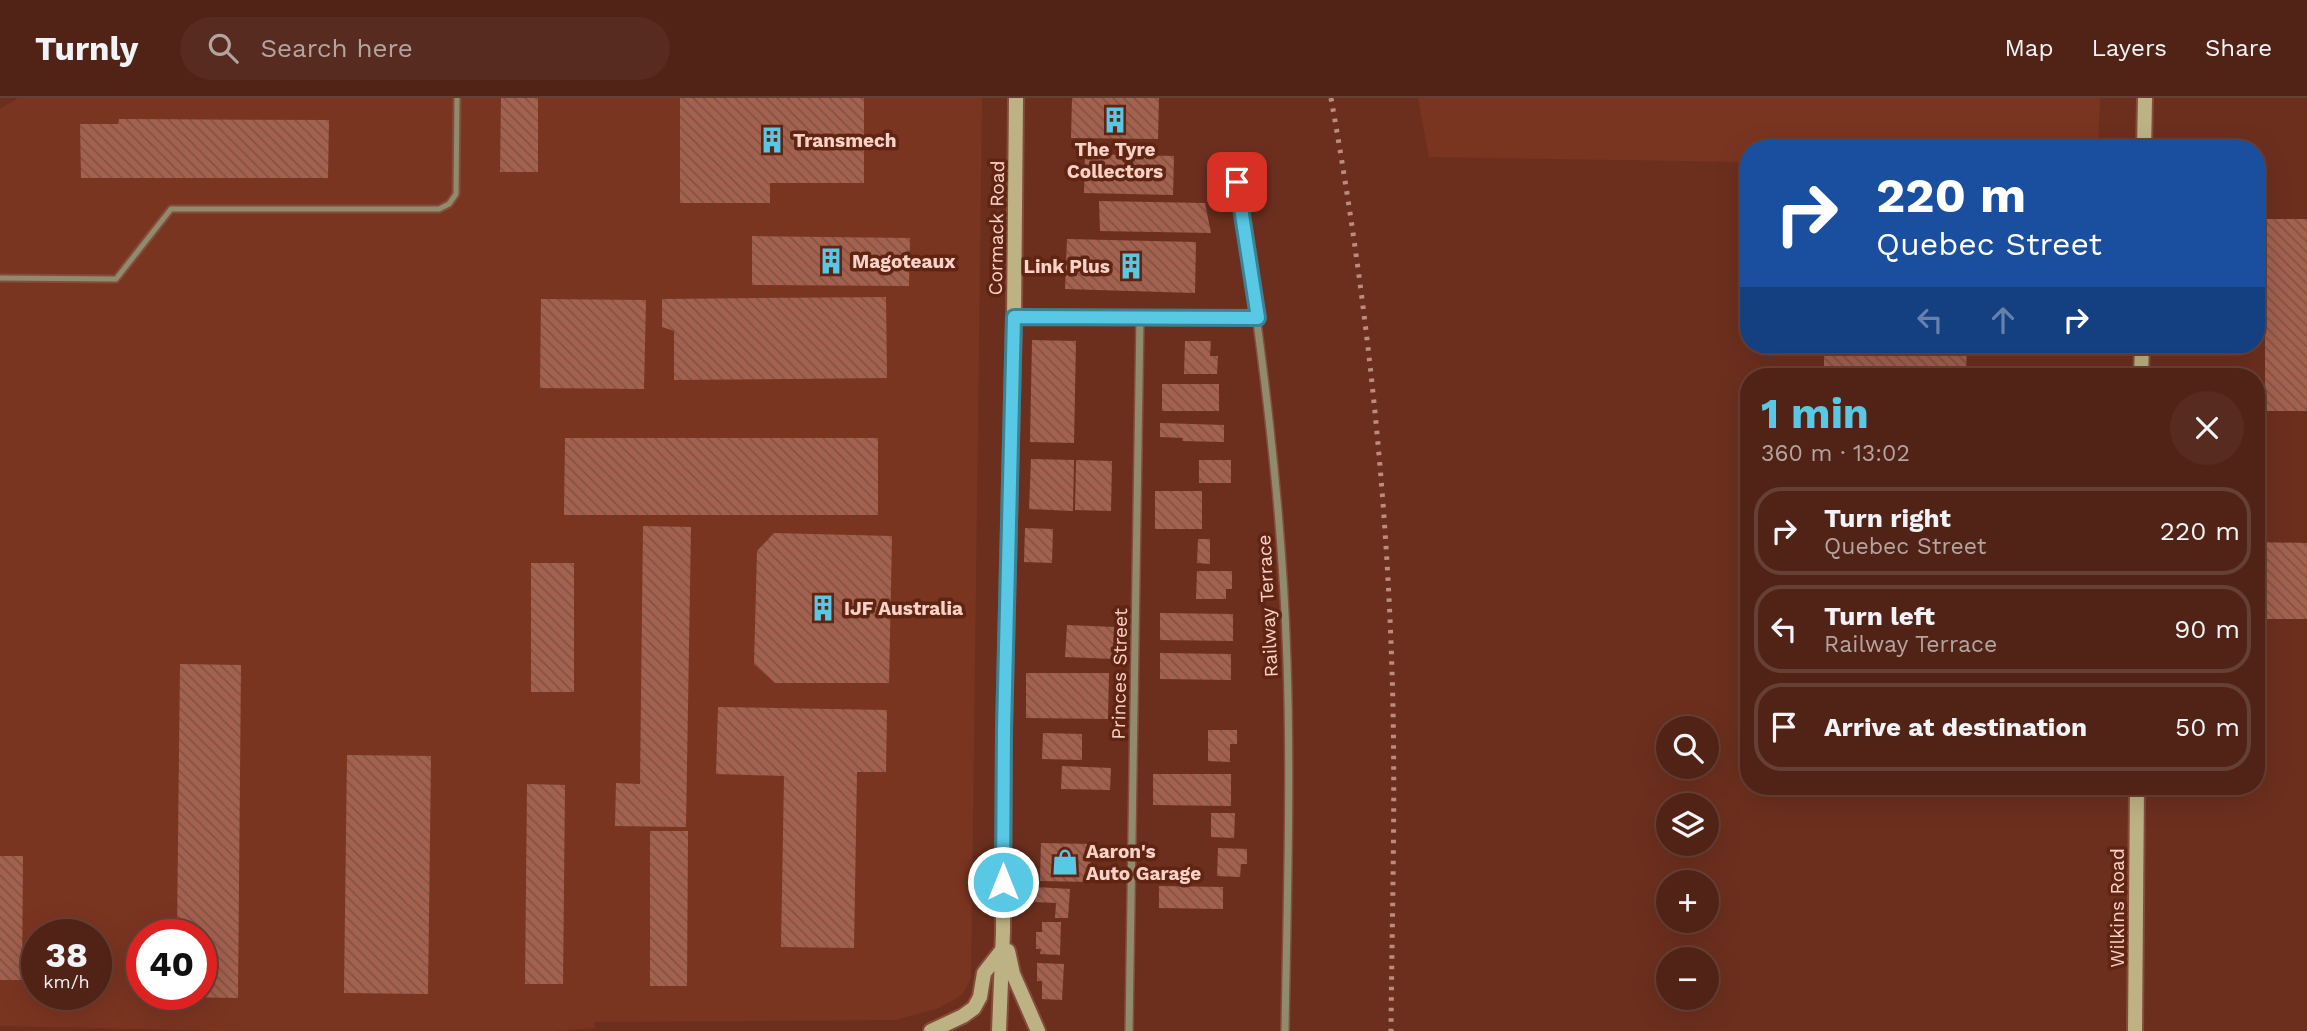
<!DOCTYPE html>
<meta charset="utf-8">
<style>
:root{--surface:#512316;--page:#572b1f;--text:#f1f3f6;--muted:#b4a4a1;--line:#674035;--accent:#59c8e4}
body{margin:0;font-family:"Work Sans",sans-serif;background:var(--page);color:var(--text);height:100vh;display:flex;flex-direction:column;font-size:26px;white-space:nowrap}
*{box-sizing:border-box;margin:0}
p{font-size:23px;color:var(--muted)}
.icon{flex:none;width:38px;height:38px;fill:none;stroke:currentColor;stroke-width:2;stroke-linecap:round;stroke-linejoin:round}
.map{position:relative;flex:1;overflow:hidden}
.details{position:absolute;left:1740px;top:270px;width:525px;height:427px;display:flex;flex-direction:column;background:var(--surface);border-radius:28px;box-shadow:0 7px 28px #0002,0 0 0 2px var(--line)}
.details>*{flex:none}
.hud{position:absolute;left:1740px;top:42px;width:525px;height:214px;border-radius:28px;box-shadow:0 7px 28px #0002,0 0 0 2px var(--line);background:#1a4fa0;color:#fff;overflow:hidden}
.fabs{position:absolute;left:1656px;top:618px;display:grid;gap:14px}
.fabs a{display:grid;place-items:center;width:63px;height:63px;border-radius:50%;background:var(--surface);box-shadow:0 7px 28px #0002,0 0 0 2px var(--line);font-size:35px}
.speed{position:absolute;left:21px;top:821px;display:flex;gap:14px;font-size:35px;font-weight:700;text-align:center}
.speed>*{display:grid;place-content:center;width:91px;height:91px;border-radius:50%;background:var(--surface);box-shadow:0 7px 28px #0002,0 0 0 2px var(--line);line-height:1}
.speed small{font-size:18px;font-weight:400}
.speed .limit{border:10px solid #d22;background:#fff;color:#111}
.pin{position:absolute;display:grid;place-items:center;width:60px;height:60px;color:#fff;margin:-30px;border-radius:14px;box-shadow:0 4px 10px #0006}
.me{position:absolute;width:77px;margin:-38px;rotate:0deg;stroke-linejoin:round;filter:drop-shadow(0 0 5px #0008)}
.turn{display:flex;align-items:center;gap:24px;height:147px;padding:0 21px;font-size:32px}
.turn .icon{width:91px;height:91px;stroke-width:2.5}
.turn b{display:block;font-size:49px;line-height:60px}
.lanes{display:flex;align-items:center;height:66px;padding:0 21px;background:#0003;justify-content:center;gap:35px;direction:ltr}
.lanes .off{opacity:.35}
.round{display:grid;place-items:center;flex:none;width:74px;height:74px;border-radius:37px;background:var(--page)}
.overview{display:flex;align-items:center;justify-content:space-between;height:119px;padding:0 21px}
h1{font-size:42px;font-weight:700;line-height:52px;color:var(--accent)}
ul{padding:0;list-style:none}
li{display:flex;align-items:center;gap:21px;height:88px;margin:0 14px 10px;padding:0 7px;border:4px solid var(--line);border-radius:28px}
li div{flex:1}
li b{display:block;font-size:26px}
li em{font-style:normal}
header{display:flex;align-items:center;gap:42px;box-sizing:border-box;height:98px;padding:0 35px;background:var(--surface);border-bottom:2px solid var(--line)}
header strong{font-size:33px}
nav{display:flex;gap:38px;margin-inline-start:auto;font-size:24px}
.search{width:490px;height:63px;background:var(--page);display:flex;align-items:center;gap:18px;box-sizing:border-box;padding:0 24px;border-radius:38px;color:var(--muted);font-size:26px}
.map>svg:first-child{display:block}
</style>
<header>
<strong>Turnly</strong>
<div class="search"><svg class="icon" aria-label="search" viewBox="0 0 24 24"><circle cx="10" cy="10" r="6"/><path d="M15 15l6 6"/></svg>Search here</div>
<nav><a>Map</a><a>Layers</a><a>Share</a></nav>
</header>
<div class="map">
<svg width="2307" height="933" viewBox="0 0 2307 933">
<defs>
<pattern id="building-back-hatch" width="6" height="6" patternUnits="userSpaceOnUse" patternTransform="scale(1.75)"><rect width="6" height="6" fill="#a4614e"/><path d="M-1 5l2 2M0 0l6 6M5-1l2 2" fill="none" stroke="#805347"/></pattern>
</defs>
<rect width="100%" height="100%" fill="#6c2f1e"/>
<path fill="#7a3521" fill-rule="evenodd" d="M18,0H982L971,880L962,897L939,910L896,922L595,924V930L555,933H242L0,928V11ZM37,836H96V896H37ZM142,836H201V896H142Z
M1418,0H2100L2098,51H1748V64L1429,59Z"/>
<path fill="url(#building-back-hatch)" d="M501,0H538V74H500Z
M680,0H864V85H770V105H680Z
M1072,0H1159L1158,41L1071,40Z
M119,21L329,22L328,80H81L80,26H118Z
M1085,56L1174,58L1173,97L1084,95Z
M1099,103L1205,105L1211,135L1100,133Z
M2265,121H2307V313H2265Z
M752,138L910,140L909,188L752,187Z
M1067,141L1196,144L1195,195L1065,191Z
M886,199L887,280L674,282V233L662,229V201Z
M541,201L646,202L644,291L540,290Z
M1032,242L1076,243L1074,345L1030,344Z
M1185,243H1211L1210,258H1218L1217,276H1184Z
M1824,247H1967L1966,278H1824Z
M1162,286H1219V313H1162Z
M1160,325L1224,327V344L1182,343L1183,340L1160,339Z
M565,340H878V417H564Z
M1031,361L1074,362L1073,413L1029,411Z
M1076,362L1112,363L1111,413L1075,412Z
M1199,362H1231V385H1199Z
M1155,393H1202V431H1155Z
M643,428L691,429L686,729L615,728L616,685L640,686Z
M1025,430L1053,431L1052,465L1024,464Z
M774,435L892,438L889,585H775L754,566L757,453Z
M1198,441H1210V466L1197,465Z
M2256,444L2307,445V521H2256Z
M531,465H574V594H531Z
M1197,473H1232V491H1226V501H1196Z
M1160,515L1233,516V543L1160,542Z
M1067,527L1114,529L1113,561L1065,559Z
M1160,555L1231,556V582L1160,581Z
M180,566L241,567L238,900L177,899V896H201V836H177Z
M1026,575H1109L1108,621L1026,620Z
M718,609L887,612L886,674H857L854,850L781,849L784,678L716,676Z
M1208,632H1237V646H1230V664L1208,663Z
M1043,635L1082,636V662L1042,661Z
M347,657L431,658L428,896L344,895Z
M1062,668L1111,670L1110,692L1061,691Z
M1153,676H1231V708L1153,707Z
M527,686L565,687L563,886H525Z
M1211,715H1235L1234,740L1211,739Z
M650,733H688L687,888H650Z
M1041,745L1091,746L1090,784L1040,783Z
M1218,750L1247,751V766H1241L1240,779L1217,778Z
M0,758H23L22,882H0Z
M1159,788L1223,789V811L1159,810Z
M1036,789L1070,791L1068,820H1055L1056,805L1035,804Z
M1042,824H1061L1060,857L1040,856L1041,851H1036V834H1042Z
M1037,865L1064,866L1062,902L1042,901V883H1037Z"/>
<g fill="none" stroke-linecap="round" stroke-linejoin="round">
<g stroke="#854c3c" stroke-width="9">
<path id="lane" d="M0,180L116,181L171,111H439L449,106L456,96L457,0"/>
</g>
<g stroke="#854c3c" stroke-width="10">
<path id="street" d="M1237,84C1261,243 1282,402 1287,563C1291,686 1287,810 1285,933
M1014,219L1258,220
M1129,933L1140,219"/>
</g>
<g stroke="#854c3c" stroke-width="18">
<path id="secondary" d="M2144,51L2145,0
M2141,278L2142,247
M1008,853L1013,876L1038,933
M931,933L963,918L974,910L980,899L984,875L1002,852
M999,933L1003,834L1004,632L1014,219L1016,0
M2135,933L2137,688"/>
</g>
<use href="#lane" stroke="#918b6e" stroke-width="5"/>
<use href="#street" stroke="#918b6e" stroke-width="7"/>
<use href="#secondary" stroke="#bcb284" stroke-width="14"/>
<path stroke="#bc8c7e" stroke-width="5" stroke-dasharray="3.5 7" stroke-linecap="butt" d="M1331,0C1365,189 1386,381 1392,573C1396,693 1392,813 1391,933"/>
</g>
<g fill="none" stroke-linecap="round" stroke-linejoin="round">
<g stroke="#3a8294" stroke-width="18">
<path id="route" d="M1003,784L1004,632L1014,219L1258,220L1237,84"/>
</g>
<use href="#route" stroke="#59c8e4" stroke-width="12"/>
</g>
<defs>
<g id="building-bare" transform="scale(2.1)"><path d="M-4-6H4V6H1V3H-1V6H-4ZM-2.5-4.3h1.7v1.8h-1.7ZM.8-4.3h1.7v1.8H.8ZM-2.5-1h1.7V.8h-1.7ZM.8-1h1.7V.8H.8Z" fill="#59c8e4" stroke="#602413" stroke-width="2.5" paint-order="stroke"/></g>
<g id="shop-bare" transform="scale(2.1)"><path d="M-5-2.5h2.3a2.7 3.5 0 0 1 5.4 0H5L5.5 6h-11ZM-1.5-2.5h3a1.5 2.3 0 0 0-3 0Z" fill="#59c8e4" stroke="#602413" stroke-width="2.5" paint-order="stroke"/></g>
</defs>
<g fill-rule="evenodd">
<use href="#building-bare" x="1115" y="22"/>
<use href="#building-bare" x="772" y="42"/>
<use href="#building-bare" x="831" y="163"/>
<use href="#building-bare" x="1131" y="168"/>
<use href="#building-bare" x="823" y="510"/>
<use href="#shop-bare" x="1065" y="764"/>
</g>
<g text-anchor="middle" stroke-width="7" stroke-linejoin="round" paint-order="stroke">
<g font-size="19" font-weight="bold" fill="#f9d2c7" stroke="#602413" text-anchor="start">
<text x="793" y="49">Transmech</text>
<text x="1115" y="58" text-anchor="middle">The Tyre<tspan x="1115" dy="22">Collectors</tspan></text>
<text x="852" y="170">Magoteaux</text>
<text x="1110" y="175" text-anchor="end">Link Plus</text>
<text x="844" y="517">IJF Australia</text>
<text x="1086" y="760">Aaron's<tspan x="1086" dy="22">Auto Garage</tspan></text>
</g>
<g font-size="19" fill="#f9d2c7" stroke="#602413">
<text transform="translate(996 130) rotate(-89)" y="7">Cormack Road</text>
<text transform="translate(1267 508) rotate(-93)" y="7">Railway Terrace</text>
<text transform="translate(1119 576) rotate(-89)" y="7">Princes Street</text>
<text transform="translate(2117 810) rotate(-90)" y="7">Wilkins Road</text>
</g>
</g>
</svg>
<div class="fabs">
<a><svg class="icon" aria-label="search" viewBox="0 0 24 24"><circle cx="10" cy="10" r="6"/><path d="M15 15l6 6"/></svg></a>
<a><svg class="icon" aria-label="layers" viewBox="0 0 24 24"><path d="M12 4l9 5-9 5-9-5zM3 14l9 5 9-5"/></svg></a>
<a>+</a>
<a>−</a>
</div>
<div class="speed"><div>38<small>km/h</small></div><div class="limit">40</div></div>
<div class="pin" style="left:1237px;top:84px;background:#d93025"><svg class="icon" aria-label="arrive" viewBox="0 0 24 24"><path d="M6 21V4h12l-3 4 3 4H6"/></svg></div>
<svg class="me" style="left:1003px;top:784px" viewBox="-20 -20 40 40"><circle r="17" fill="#59c8e4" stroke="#fff" stroke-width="3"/><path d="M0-11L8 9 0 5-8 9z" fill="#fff"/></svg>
<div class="hud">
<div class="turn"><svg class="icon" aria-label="right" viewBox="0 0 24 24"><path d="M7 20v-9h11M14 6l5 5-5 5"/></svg><div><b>220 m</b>Quebec Street</div></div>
<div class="lanes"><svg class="icon off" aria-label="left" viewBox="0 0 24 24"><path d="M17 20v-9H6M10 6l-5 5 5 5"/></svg><svg class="icon off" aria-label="ahead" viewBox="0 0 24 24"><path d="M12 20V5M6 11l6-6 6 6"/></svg><svg class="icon" aria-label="right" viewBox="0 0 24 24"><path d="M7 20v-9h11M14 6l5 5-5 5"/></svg></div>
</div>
<section class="details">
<div class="overview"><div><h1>1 min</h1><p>360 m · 13:02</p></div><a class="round"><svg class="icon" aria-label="close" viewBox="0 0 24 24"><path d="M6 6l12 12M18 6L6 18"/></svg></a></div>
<ul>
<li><svg class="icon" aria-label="right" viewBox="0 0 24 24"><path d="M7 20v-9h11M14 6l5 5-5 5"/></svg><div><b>Turn right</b><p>Quebec Street</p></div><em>220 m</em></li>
<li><svg class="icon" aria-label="left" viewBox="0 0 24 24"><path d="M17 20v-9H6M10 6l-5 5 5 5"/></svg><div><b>Turn left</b><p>Railway Terrace</p></div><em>90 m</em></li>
<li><svg class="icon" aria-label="arrive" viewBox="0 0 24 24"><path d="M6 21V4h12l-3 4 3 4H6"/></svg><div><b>Arrive at destination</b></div><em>50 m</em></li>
</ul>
</section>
</div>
